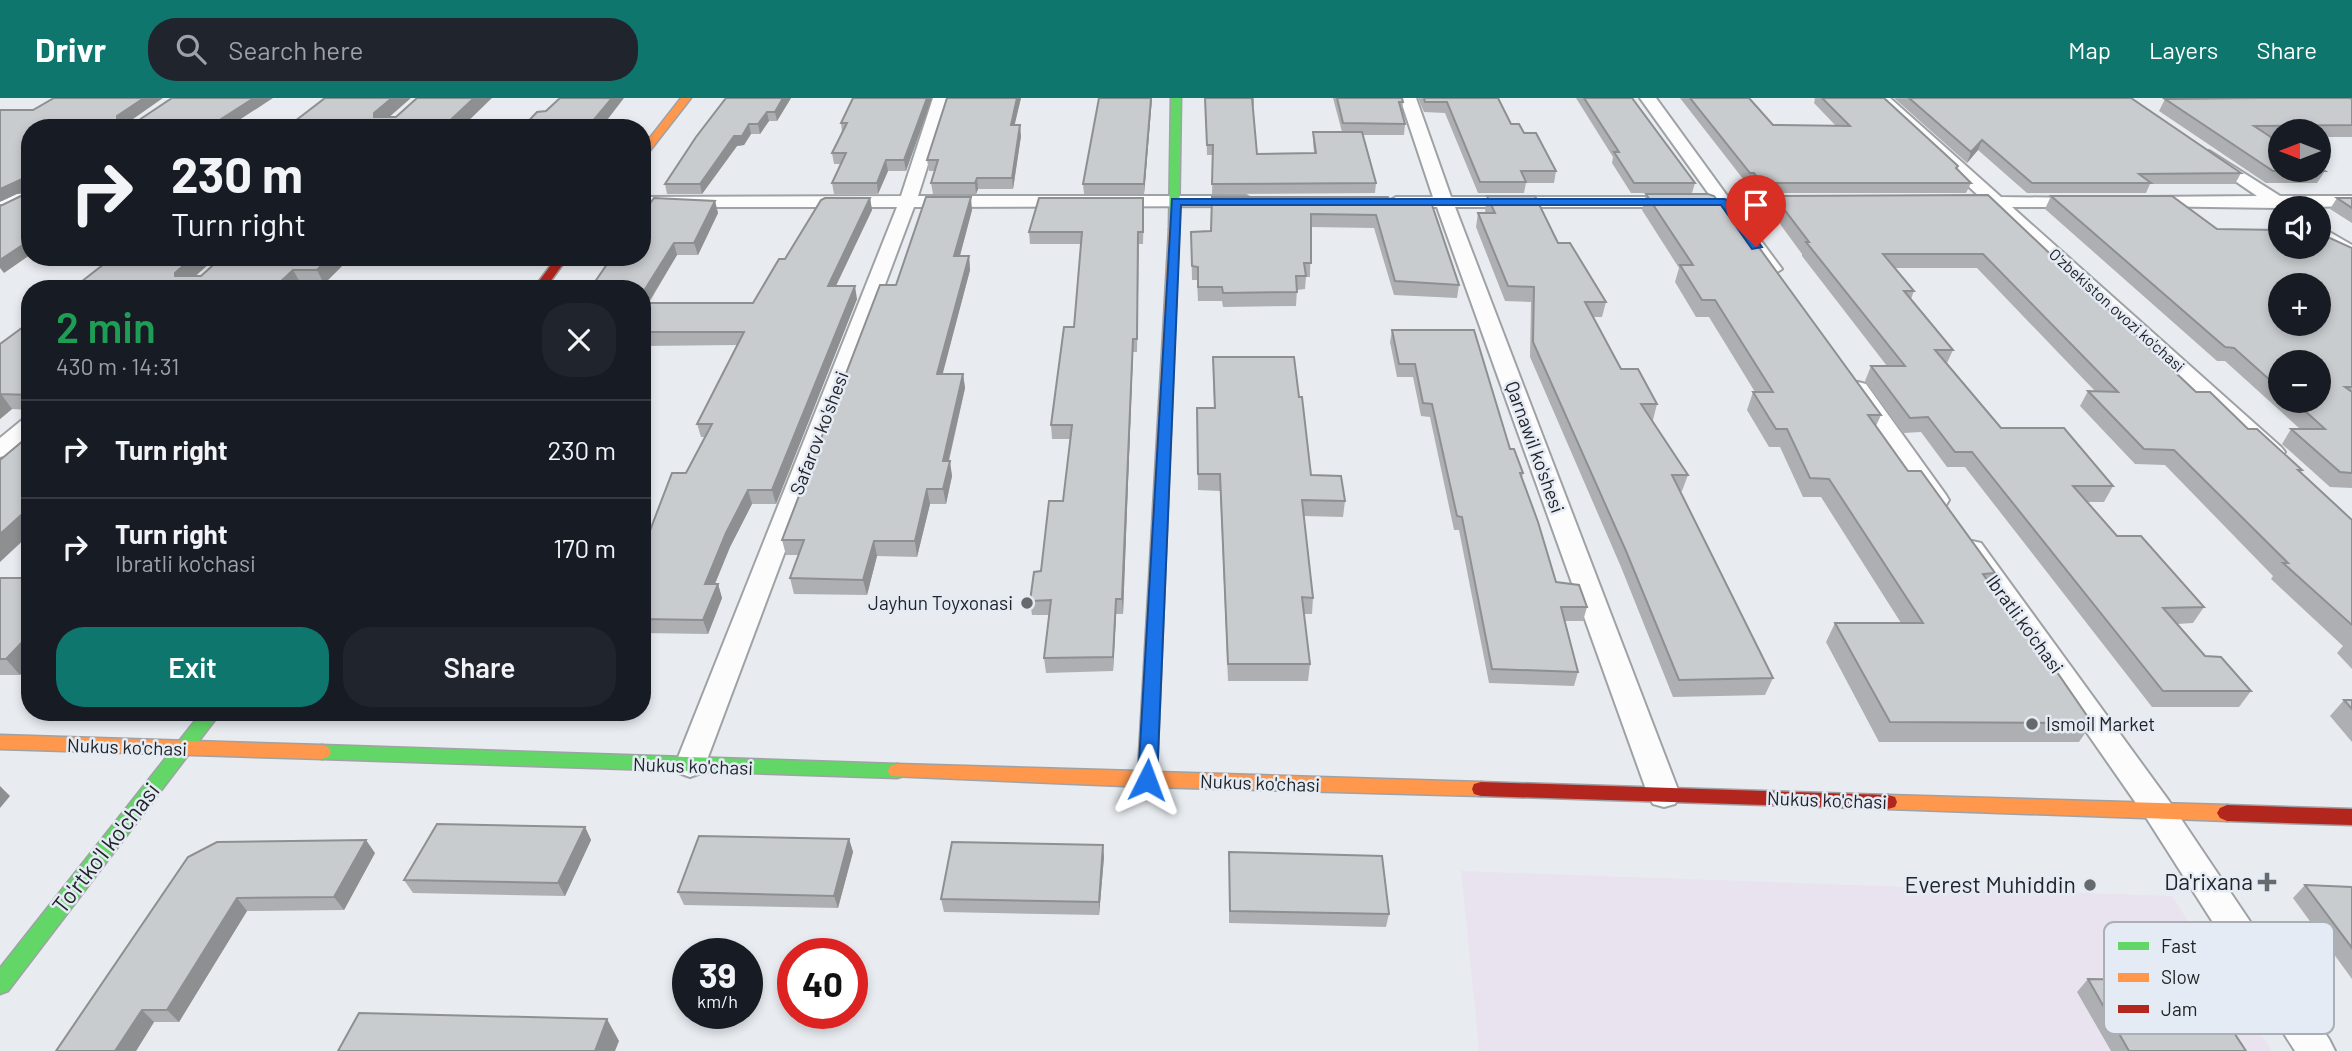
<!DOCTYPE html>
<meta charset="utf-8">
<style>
:root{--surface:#171b24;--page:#20242c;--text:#f1f3f6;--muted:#9ea1a6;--line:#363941;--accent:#0f766e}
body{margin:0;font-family:Barlow,sans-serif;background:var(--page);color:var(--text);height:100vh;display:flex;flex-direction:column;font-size:26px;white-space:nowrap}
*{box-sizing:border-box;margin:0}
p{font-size:23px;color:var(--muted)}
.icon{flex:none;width:38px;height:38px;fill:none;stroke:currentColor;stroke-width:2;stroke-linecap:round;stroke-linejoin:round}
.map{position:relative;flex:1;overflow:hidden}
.drawer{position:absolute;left:21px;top:182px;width:630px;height:441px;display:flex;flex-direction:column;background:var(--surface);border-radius:28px;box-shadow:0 4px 10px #0003}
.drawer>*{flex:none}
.hud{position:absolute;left:21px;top:21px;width:630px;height:147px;border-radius:28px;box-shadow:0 4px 10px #0003;background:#171b24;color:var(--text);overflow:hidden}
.needle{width:46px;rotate:270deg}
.controls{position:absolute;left:2268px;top:21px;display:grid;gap:14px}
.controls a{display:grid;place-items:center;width:63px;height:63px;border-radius:50%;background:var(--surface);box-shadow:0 4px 10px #0003;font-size:35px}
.speed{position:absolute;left:672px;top:840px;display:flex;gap:14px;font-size:35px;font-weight:700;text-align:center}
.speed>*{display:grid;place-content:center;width:91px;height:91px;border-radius:50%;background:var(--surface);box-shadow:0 4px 10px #0003;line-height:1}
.speed small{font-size:18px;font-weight:400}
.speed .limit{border:10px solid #d22;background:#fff;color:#111}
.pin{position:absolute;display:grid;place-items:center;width:60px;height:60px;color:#fff;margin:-72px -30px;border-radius:50% 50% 50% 0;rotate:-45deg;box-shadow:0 0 7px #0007}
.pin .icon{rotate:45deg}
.me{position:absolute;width:77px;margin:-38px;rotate:3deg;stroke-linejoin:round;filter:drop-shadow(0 0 5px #0008)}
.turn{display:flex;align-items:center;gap:24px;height:147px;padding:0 35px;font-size:32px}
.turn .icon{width:91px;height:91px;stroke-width:2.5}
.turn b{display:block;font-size:49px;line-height:60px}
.round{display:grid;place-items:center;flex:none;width:74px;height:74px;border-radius:28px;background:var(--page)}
.summary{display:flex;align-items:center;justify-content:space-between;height:119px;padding:0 35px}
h1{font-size:42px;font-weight:600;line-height:52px;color:#1e9e55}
.cta{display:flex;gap:14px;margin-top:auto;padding:14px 35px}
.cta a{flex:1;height:80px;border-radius:28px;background:var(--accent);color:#fff;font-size:28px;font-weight:600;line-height:80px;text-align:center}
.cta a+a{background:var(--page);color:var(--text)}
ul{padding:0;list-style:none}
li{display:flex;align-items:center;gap:21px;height:98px;padding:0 35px;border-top:2px solid var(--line)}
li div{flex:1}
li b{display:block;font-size:26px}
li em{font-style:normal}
header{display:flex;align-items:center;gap:42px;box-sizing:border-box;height:98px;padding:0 35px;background:var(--accent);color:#fff}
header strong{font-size:33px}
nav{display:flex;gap:38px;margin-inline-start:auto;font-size:24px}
.search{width:490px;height:63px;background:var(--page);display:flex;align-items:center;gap:18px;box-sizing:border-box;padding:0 24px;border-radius:28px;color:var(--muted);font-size:26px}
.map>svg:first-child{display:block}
</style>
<header>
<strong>Drivr</strong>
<div class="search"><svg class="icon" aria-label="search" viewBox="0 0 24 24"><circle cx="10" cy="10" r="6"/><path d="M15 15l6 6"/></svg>Search here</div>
<nav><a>Map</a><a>Layers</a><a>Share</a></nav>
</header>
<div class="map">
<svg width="2352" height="953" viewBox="0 0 2352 953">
<rect width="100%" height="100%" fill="#e8ecf0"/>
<path fill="#e9e3ef" d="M1461,773L2172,798L2272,953H1479Z"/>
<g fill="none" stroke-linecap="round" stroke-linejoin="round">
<g stroke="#9fa2a5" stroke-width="4">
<path id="street" d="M933,0H949L918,98H1246L1255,103L1246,108L914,109L705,667L701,675L690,679L679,675L675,667L897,109H642V99L901,98Z
M1400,0H1416L1451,99H1711L1640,0H1656L1728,99H1806L1815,104L1806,109H1736L1782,171L1772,177L1765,175L1718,109H1455L1680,697L1675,706L1664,709L1653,706L1648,697L1437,109H1396L1387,104L1396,99H1433Z
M1873,0H1890L2001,99L2088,100L2091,104L2082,109H2012L2281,349L2285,354L2281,359H2265L1992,109L1954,108L1951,104L1954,100L1980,99Z
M2209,53L2280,98H2352V108L2279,110L2139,108L2136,104L2145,99L2257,98L2203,61L2201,58L2203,55Z
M0,96H30V106H0Z
M2319,128L2352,147V162L2319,141Z
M1858,284L1866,286L1946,397L1949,402L1946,407L1937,410L1928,407L1847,291L1850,286Z
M30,320V339L8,357L0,359V340L22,322Z
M1972,443L1981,445L2169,703L2329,941L2335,953H2295L2147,721L1959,451L1963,445Z"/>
</g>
<g stroke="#9fa2a5" stroke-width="3">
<path id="fast" d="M1171,0H1181L1179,131L1174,134L1169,131Z
M202,614H221L8,893L0,896V870Z
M322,647L897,666L904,668L906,673L904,678L897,680L322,661L316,659L313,654L316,649Z"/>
</g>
<g stroke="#9fa2a5" stroke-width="3">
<path id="slow" d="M681,0H691L645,59L642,60V50Z
M1174,128L1179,131L1157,674L1481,684L1488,686L1490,691L1488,696L1481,698L1147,689L890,678L888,673L890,668L897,666L1138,673L1169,131Z
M0,637L322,647L328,649L331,654L328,659L322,661L0,651Z
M1888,697L2227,707L2234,710L2237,715L2234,720L2227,723L1888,711L1881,709L1879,704L1881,699Z"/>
</g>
<g stroke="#9fa2a5" stroke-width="3">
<path id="jam" d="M557,159H568L545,191H533Z
M1481,684L1888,697L1895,699L1897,704L1895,709L1888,711L1481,698L1474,696L1472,691L1474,686Z
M2227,707L2352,711V727L2227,723L2220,720L2217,715L2220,710Z"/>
</g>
<use href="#street" fill="#fcfcfd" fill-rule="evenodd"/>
<use href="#fast" fill="#63d668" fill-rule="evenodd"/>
<use href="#slow" fill="#ff974d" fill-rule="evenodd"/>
<use href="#jam" fill="#b3261e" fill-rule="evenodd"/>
</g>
<path fill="#adafb2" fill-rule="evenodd" d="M726,0H791L777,23H769L760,36H751L744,47L737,48L702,96H667L665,86Z
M932,0L906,73H888L878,96H834L832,85L841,66H834L832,55L842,34L841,25Z
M1021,0L1014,27L1021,38L1013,91H978L976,96H933L931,85L935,73H929L927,62Z
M1152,0L1144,96H1084L1083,86Z
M1205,0H1254V8H1253L1257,56L1314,55L1313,44V34H1342L1333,0H1402L1403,4L1402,14L1405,26L1404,37H1362L1376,85L1375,95L1212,96L1213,57H1207Z
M1418,0H1498L1511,26L1524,35L1556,73L1554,85H1526L1524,95H1478L1445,15L1424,14Z
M1576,0H1632L1695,85L1692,95H1631L1612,65L1613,59Z
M1680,0H1749L1773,27L1836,28L1814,5L1815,1L1814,0H1884L1958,68L1957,71L1971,85L1966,95H1758L1751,86H1747Z
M1894,0H2131L2241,75L2235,86H2150L2146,95H2027L1978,52L1967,65Z
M2165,1H2352V39H2319V33H2280V39H2272L2325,73L2317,85H2266L2159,13Z
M1646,96L1881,317L1876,328L1908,373L1995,475L1990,485L2092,625L2079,644H1879L1826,544L1835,525H1901L1821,399H1803L1780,349H1769L1747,312L1753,294H1755L1709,219H1696L1675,184L1679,170L1642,112Z
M1988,97L2196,294L2302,372L2301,374L2352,422V571L2337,555L2343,548L2271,481L2273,478L2165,367L2135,366L2080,308L2088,293H2095L1977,170H1894L1914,193L1911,201L1953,252L1947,265L2001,330L2113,388L2104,404H2087L2117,438L2204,509L2193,525L2177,526L2205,558L2251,593L2239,609H2152L1965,369H1947L1921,334L1903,335L1865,283L1871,268H1887L1802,158V156L1769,111L1774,98Z
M1487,98L1558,145L1606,204L1602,219H1593L1621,271L1657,306L1653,322H1651L1688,377L1682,393H1680L1773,580L1765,597L1673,599L1621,469L1530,259L1531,204L1505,203L1476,129L1478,115H1486L1485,112Z
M2051,98L2217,131L2352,150V390L2330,389L2282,346L2291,331H2300L2225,263H2217L2045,111ZM2280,264L2319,303H2280Z
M870,100L872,112L836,188L857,201L776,406H752L730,449L715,486H718L722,500L708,536L642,535V449L686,375L705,339H701L697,326L737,247L642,248V191H590L715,103L718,115L698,157H677L649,205H753L785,161Z
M2337,100H2352V125L2330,111Z
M1389,101L1459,187L1457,200L1394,197L1374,130L1311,129L1310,179H1306L1305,191L1297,192L1296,208L1223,209L1222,203H1198L1197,182H1192L1191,134L1211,133Z
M972,112L960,158H969L970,172L942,276H963L965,290L949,363L952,378L946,406H930L917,459L877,458L867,497L794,496L790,480L798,457H786L782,442L896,187Z
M1144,112L1143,146H1139L1137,254H1133L1123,516H1116L1113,573L1046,575L1044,560L1049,517H1032L1030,503L1063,403L1070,341H1052L1051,327L1074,229L1081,146H1030L1029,134Z
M222,159H351L324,186H301L296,191H72L201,178Z
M30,224V312L12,311L0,321V246Z
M1392,232L1510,351L1523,375L1522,380L1556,484L1587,509L1583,523H1565L1578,574L1574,588L1489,585L1459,432H1454L1430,319L1421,318L1413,279H1397L1390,244Z
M1213,259L1299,299L1311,377L1345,403L1343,419L1304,418L1313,500L1312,516H1304L1310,566L1308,583H1228L1220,393L1198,392L1197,310H1214Z
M0,480L20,577H0Z
M2344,602H2352V644L2330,618Z
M585,729L591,742L565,798L413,795L404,782Z
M849,741L853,754L838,810L684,807L678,794Z
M1229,754L1389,816L1386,829L1229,825Z
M375,755L344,812L247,813L179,924H154L136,953H56L188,759Z
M1104,759L1099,817L944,814L941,801Z
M2305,787L2352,789V881L2293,800Z
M2088,881L2246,953H2111L2077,894Z"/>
<path fill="#8d8f91" d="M144,0H163L123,28L117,22V18Z
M254,0H273L227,30H207Z
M392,0H411L379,28L374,19V15Z
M474,0H492L461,30H442Z
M612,0H624L601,30H587Z
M783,0H791L777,23L775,14Z
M927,0H932L906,73L904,62Z
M1017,0H1021L1012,38L1011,27Z
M1151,0H1152L1144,96V86Z
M767,14L769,23L760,36L758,26Z
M749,26L751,36L744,47L737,48L702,96L700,86L734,38Z
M1020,27L1021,38L1013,91L1012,80Z
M1982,42L1978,52L1967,65L1971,54Z
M886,62L888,73L878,96L877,85Z
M26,79L30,90L0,104V91Z
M977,80L978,91L976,96L975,85Z
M971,99L972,112L956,172L954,158Z
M870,100L872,112L830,200L828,188Z
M715,103L718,115L698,157L694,145Z
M30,142V157L4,175L0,170V162Z
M674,145L677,157L642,215V196Z
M969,158L970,172L939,290L937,276Z
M193,159H217L183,189L175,178V175Z
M330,159H351L324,186L317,172Z
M293,172L301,186L296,191H262Z
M855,188L857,201L776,406L772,392Z
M1133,241V254L1123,516L1122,501Z
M963,276L965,290L945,378L943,363Z
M1,296L12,311L0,321V297Z
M950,363L952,378L946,406L943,391Z
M927,391L930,406L917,459L915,443Z
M748,392L752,406L730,449L709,500L705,486L726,435Z
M30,409V436L0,464V436Z
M874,443L877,458L867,497L863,482Z
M718,486L722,500L708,536L703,522Z
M1116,501V516L1113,573V559Z
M30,536V567L20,577L6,561Z
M0,688L10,698L0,710Z
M585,729L591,742L565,798L558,785Z
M849,741L853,754L838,810L834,798Z
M366,742L375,755L344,812L334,799Z
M1103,747L1104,759L1099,817V804Z
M237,800L247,813L179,924L167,912Z
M142,912L154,924L136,953H115Z
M607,921L619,943L615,953H595Z"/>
<path fill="#c9cccf" stroke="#8d8f91" stroke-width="2" fill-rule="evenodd" d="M54,0H144L117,18V22H139L172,0H254L207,30H30V142L0,162V108L25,96L26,79L0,91V12H33Z
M325,0H392L374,15V19H396L417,0H474L442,30H286Z
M560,0H612L587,30H522L537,14L546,13Z
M726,0H783L775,14H767L758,26H749L742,38H734L700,86H665L696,39Z
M853,0H927L904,62H886L877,85H832L846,55H832L847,25H841Z
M947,0H1017L1011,27H1020L1012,80H977L975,85H931L938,62H927Z
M1099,0H1151L1144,86H1083Z
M1205,0H1252L1257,56L1316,55L1313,34H1362L1376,85L1212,86L1213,47H1207Z
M1337,0H1402L1403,4H1399L1405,26L1343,25Z
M1424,0H1498L1511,26H1519L1524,35H1536L1556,73H1521L1526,84H1480L1447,4H1425Z
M1584,0H1632L1695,85H1634L1614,54H1619Z
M1690,0H1749L1773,27L1850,28L1822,0H1884L1958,68L1956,70L1971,85H1761L1754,75H1750Z
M1909,0H2131L2241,75L2139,76L2151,85H2032L1982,42L1971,54Z
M2259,0H2350L2352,1V27L2254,28L2280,45V72H2319V69L2325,73H2273L2165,1Z
M1646,96H1708L1714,98L1750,144H1755L1881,317H1868L1908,373H1921L1995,475L1983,476L2019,526H2024L2092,625L1890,624L1835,525H1923L1829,381L1810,380L1787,331H1776L1753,294H1773L1715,202H1702L1680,167H1693Z
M1988,97L2196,294H2210L2248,331H2257L2302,372H2298L2352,422V527L2283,465H2288L2174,352L2144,351L2088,293L2118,294L1983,156H1883L1914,193H1904L1953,252H1935L2001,330H2064L2113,388H2073L2117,438H2141L2204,509L2163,510L2205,558L2221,559L2251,593H2163L1972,354H1955L1928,319L1910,320L1871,268H1905L1806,144H1809L1774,98Z
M1487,98H1535L1558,145H1570L1606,204H1585L1621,271H1638L1657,306H1641L1688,377H1672L1773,580L1679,582L1626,453L1533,244L1534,189L1508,188L1478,115H1495Z
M2051,98H2172L2217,131L2280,132V149H2319V135L2352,150V289H2345L2352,294V375L2340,374L2291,331H2325L2294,303H2319V264H2280V291L2234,250L2225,249ZM2280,187H2319V226H2280Z
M926,99H971L954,158H969L937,276H963L943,363H950L943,391H927L915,443H874L863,482L790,480L804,442H782L880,187H896Z
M1212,99H1388L1389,101H1430L1459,187L1395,183L1376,117L1311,116V165H1304L1306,178H1296L1297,194L1223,195L1222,189H1198V169L1192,168L1191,134L1211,133Z
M654,100L715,103L694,145H674L642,196V191H590L612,159H642V116Z
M825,100H870L828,188H855L772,392H748L726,435L705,486H718L703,522L642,521V449L649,435L672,375H686L712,326H697L744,234H642V205H753L779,161H785L821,102Z
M1039,100H1143V134H1138L1137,241H1133L1122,501H1116L1113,559L1044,560L1051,502L1030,503L1034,474L1041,473L1049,403H1063L1072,327H1051L1064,229H1074L1082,134H1029Z
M2337,100H2352V110Z
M113,159H193L175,175V178H201L222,159H330L317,172H293L277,187L264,189L262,191H72Z
M30,224V297L1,296L0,297V246Z
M1392,232H1474L1510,351H1514L1523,375H1520L1538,424L1556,484L1579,487L1587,509H1561L1578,574L1492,571L1462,419L1457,418L1432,306L1423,305L1415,266H1399Z
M1213,259H1294L1299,299H1302L1311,377L1341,378L1345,403L1302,402L1313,500L1302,499L1310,566H1228L1220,376H1198L1197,310H1215Z
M30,337V409L0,436V362Z
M0,480H30V536L6,561H0Z
M2344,602H2352V611Z
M437,726L585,729L558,785L404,782Z
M699,738L849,741L834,798L678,794Z
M366,742L334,799L237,800L167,912H142L115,953H56L188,759L217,744Z
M952,744L1103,747L1099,804L941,801Z
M1229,754L1382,758L1389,816L1230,813Z
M2305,787L2352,789V850Z
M2088,881L2200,883L2246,953H2129Z
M359,915L607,921L595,953H338Z"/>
<path fill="#1a73e8" stroke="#114b97" stroke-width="2" d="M1172,101H1724L1728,102L1762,149L1752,151L1721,107H1181L1157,682L1154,687L1147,689L1141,687L1138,682Z"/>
<g fill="#676a6d" stroke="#e5ebf4" stroke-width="2.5">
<circle cx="1027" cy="505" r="7"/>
<circle cx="2032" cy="626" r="7"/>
<path d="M2263.5 773.5h7v7h7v7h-7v7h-7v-7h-7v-7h7z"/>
<circle cx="2090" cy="787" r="7"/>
</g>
<g text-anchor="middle" stroke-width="5" stroke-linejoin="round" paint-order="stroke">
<g font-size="16" fill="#222427" stroke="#e5ebf4">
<text transform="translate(2117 212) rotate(42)" y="6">O'zbekiston ovozi ko'chasi</text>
</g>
<g font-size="19" fill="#222427" stroke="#e5ebf4">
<text transform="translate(819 335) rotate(-69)" y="7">Safarov ko'shesi</text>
<text transform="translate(1535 349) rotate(70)" y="7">Qarnawil ko'shesi</text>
<text transform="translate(2025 526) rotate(54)" y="7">Ibratli ko'chasi</text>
<text transform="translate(127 649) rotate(2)" y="7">Nukus ko'chasi</text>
<text transform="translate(693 668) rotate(2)" y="7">Nukus ko'chasi</text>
<text transform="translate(1260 685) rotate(2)" y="7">Nukus ko'chasi</text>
<text transform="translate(1827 702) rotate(2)" y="7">Nukus ko'chasi</text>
</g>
<g font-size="19" fill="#222427" stroke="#e5ebf4" text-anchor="end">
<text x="1013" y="512">Jayhun Toyxonasi</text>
<text x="2046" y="633" text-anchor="start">Ismoil Market</text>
</g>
<g font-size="23" fill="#222427" stroke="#e5ebf4">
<text transform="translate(106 750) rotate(-52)" y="8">To'rtko'l ko'chasi</text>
</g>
<g font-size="23" fill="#222427" stroke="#e5ebf4" text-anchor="end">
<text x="2253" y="792">Da'rixana</text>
<text x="2076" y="795">Everest Muhiddin</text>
</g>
</g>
<rect x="2104" y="824" width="230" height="112" rx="10" fill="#e5ebf4" stroke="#aaafb6" stroke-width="2"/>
<rect x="2118" y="844" width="31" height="8" fill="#63d668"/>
<rect x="2118" y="875" width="31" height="9" fill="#ff974d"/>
<rect x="2118" y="907" width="31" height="8" fill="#b3261e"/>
<g font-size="19" fill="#222427">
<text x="2161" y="855">Fast</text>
<text x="2161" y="886">Slow</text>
<text x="2161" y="918">Jam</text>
</g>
</svg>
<div class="controls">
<a><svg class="needle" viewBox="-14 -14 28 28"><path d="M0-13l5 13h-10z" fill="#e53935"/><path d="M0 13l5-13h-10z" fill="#9ea1a6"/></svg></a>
<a><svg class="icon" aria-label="sound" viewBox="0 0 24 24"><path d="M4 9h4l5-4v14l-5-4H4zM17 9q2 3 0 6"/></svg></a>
<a>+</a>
<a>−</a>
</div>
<div class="speed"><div>39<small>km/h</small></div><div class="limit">40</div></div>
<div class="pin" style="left:1756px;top:149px;background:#d93025"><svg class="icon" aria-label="arrive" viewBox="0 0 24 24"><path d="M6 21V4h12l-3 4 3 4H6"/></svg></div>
<svg class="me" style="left:1147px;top:682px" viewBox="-20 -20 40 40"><path d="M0-17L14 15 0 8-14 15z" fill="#1a73e8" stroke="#fff" stroke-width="4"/></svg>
<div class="hud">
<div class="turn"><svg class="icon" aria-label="right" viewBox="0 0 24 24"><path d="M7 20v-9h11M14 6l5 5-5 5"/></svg><div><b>230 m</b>Turn right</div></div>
</div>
<section class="drawer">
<div class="summary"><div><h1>2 min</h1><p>430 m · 14:31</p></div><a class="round"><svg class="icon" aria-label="close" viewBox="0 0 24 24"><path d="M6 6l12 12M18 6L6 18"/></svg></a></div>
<ul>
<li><svg class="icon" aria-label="right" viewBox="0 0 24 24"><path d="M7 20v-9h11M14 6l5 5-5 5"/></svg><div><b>Turn right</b></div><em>230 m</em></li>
<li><svg class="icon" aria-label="right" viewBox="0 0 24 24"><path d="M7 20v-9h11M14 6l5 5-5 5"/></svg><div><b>Turn right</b><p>Ibratli ko'chasi</p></div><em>170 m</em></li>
</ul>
<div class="cta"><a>Exit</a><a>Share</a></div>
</section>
</div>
